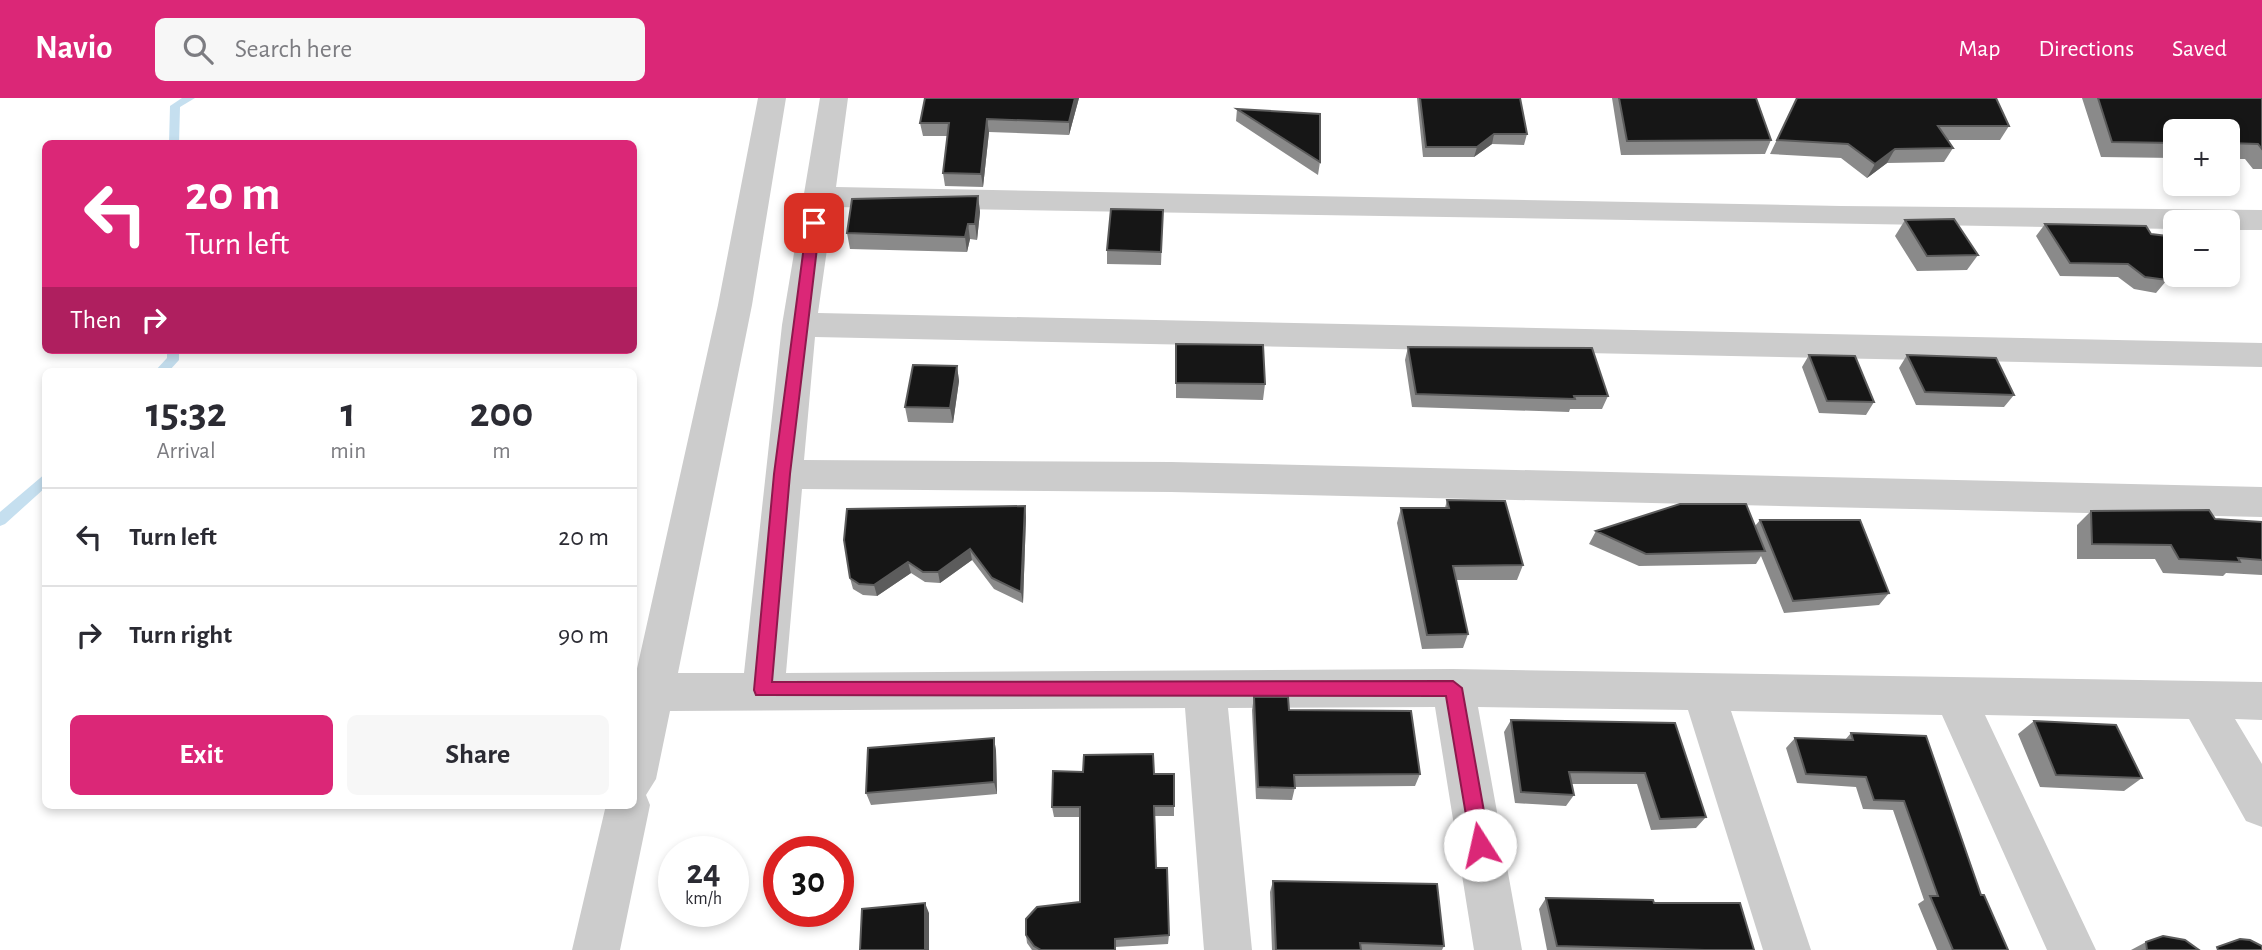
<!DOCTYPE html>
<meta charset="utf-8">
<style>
:root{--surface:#fff;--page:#f7f7f7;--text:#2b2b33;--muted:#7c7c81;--line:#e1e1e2;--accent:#db2777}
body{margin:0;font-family:"Alegreya Sans",sans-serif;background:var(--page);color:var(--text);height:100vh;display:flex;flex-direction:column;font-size:26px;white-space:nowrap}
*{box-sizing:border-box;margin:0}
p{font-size:23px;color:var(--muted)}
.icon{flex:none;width:38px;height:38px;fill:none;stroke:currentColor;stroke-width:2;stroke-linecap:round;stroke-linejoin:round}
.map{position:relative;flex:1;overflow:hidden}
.side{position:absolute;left:42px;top:270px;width:595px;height:441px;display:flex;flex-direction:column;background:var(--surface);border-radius:10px;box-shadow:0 4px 10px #0003}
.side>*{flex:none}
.hud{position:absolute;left:42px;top:42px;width:595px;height:214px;border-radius:10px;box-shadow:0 4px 10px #0003;background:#db2777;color:#fff;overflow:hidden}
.tools{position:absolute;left:2163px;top:21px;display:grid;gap:14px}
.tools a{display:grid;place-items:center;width:77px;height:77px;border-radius:10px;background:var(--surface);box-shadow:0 4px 10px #0003;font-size:35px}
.speed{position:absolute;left:658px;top:738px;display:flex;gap:14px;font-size:35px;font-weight:700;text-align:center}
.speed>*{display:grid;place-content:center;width:91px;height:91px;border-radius:50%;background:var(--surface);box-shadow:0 4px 10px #0003;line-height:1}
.speed small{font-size:18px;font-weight:400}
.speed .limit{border:10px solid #d22;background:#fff;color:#111}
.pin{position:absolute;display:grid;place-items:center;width:60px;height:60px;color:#fff;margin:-30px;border-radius:14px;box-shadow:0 4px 10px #0006}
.me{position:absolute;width:77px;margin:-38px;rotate:350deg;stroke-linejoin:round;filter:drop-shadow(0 0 5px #0008)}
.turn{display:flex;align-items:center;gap:24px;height:147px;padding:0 28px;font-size:32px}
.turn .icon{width:91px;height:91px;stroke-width:2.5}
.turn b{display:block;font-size:49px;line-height:60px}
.then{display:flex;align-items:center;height:66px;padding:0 28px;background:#0003;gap:14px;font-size:26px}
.eta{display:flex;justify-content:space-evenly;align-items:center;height:119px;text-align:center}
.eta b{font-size:42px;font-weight:700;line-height:49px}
.button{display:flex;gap:14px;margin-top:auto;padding:14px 28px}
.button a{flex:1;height:80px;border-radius:10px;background:var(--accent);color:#fff;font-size:28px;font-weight:700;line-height:80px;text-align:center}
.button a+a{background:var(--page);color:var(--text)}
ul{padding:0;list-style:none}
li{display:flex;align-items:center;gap:21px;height:98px;padding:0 28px;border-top:2px solid var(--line)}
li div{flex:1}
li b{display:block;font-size:26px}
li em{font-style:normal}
header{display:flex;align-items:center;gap:42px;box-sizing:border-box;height:98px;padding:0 35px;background:var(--accent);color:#fff}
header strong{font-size:33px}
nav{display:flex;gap:38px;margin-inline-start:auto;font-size:24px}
.search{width:490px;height:63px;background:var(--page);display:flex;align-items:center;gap:18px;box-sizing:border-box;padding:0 24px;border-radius:10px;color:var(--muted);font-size:26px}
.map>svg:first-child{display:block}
</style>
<header>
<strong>Navio</strong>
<div class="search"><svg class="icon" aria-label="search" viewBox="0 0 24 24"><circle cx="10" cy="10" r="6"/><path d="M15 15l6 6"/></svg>Search here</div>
<nav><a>Map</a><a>Directions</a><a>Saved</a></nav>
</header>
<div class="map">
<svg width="2262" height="852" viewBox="0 0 2262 852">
<rect width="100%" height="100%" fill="#fff"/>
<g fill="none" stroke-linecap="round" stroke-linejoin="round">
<path fill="#c5dfef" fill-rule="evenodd" d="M182,0H195L180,9L179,46H169L170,8Z
M167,252H179V262L169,273H155L167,260Z
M46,375V389L5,426L0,428V414Z"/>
<path fill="#ccc" fill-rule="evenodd" d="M758,0H786L752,207L678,575H744L782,227L820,0H848L836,89L1841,108L2262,112V132H2228V124H2175V131L833,109L818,215L2262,245V269L815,239L804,362L1171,364L2262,389V419L1171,394L802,391L786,575L1453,571L2262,584V622L2235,621L2262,666V729L2246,723L2189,621L1985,617L2096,852H2047L1942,617L1731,613L1811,852H1763L1688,612L1478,609L1522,852H1474L1435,609L1228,610L1252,852H1204L1185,610L670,613L656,681L646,697L650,707L620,852H572L606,707H634V584L718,207Z"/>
</g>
<path fill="#8a8a8a" d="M925,0H1079L1069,37L989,34L983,89L945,88L943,75L947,38H923L920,25Z
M1417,0H1520L1527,36L1524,47L1492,46L1474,59H1423Z
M1612,0H1756L1771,42L1765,56L1621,57Z
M1797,0L2009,28L2000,42H1948L1953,50L1944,64L1887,65L1867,80L1841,60L1770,56Z
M2082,0H2262V71H2253L2245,61H2228V33H2175V60L2101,59Z
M1237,11L1320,64L1318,77L1236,23Z
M978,98L980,114L977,142L970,141L967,154L850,151L847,135Z
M1163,112L1161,167L1107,166V152Z
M1905,122L1978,157L1967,172L1917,173L1895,138Z
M2045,126L2167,182L2156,195L2134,191L2118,179L2060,178L2036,138Z
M1176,246L1265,286L1263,302L1176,300Z
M1408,249L1608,298L1602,311H1570L1569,314L1412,309L1405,262Z
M1809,257L1874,304L1866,317L1819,315L1802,269Z
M1907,257L2014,297L2004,309L1916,307L1899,270Z
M957,268L959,283L953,325L908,324L905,309Z
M1447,402L1523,467L1517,482H1456L1468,536L1463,550L1422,551L1397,425L1401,410H1445Z
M1025,408L1026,419L1023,505L994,491L972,462L940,485L925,484L911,475L877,498L863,497L853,491L850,480Z
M2091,413L2262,424V477L2226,475L2223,478L2163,475L2155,461H2077V427Z
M1760,422L1889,495L1879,507L1784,515L1761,458L1756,466L1639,468L1589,446L1596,433L1755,428Z
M1254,599L1289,612L1420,676L1415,688L1295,689L1292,702L1256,701L1252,612Z
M1511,622L1675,625L1706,719L1696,730L1651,732L1637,686H1571L1574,697L1566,708L1515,705L1504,634Z
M2034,623L2142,680L2124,693L2040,689L2018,636Z
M1851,635L1981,797L2008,852H1937L1918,806L1924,802L1893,712L1863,711L1856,689L1797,685L1786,650L1795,640L1845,642Z
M994,640L996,653L997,696L871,707L866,695Z
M1154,676L1174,708V718H1155L1156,770L1169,837L1168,846L1115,849V852H1032L1027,845L1026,837L1080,804V719H1054L1052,709Z
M1273,783L1444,848L1442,852H1272L1270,794Z
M1546,800L1654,805L1754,852H1547L1539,811Z
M2146,844L2199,852H2131Z"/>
<path fill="#5c5c5c" d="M1075,0H1079L1069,37V24Z
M987,21L989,34L983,89L981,76Z
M1494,36L1492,46L1474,59L1477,49Z
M1895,51L1887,65L1867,80L1875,66Z
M978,98L980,114L977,142L975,126Z
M968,126L970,141L967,154L965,139Z
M957,268L959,283L953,325L950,310Z
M1025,408L1026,419L1023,505L1021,494Z
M970,451L972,462L940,485L938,474Z
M908,464L911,475L877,498L874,487Z
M994,640L996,653L997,696L994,684Z
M925,805L929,815V852H925Z"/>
<path fill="#161616" stroke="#5c5c5c" stroke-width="2" d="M925,0H1075L1069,24L987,21L981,76L943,75L949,25H920Z
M1420,0H1520L1527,36H1494L1477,49H1426Z
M1619,0H1756L1771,42L1627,43Z
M1797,0H1996L2009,28H1938L1953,50L1895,51L1875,66L1848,46L1777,42Z
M2098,0H2262V51L2258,46L2228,45V33H2175V45L2112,44Z
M1237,11L1320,16V64Z
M978,98L975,126H968L965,139L847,135L852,101Z
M1111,111L1163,112L1161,154L1107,152Z
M1954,121L1978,157L1927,158L1905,122Z
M2045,126L2146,128L2151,136L2175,139V167L2167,182L2145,179L2128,166L2070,165Z
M1176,246L1263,247L1265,286L1176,285Z
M1408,249L1592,250L1608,298H1574L1575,301L1416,296Z
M1809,257L1855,258L1874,304L1827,303Z
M1907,257L1996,260L2014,297L1925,294Z
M913,267L957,268L950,310L905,309Z
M1447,402L1505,403L1523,467L1453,468L1468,536L1427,537L1401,410H1449Z
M1680,406H1746L1765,453L1646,456L1596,433Z
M1025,408L1021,494L992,480L970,451L938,474H923L908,464L874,487L859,486L850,480L844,442L847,411Z
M2209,412L2215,421L2262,424V462L2238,460L2240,464L2179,461L2171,447L2092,446L2091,413Z
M1760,422H1860L1889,495L1793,503Z
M1254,599H1288L1289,612L1411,613L1420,676L1294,677L1295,690L1258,689Z
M1511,622L1675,625L1706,719L1660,721L1645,675L1569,674L1574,697L1521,694Z
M2034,623L2116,627L2142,680L2056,677Z
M1851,635L1926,638L1981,797H1984L2008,852H1953L1930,798H1938L1904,703L1874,702L1866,679L1806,676L1795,640L1853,642Z
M994,640V684L866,695L868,650Z
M1153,656L1154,676H1174V708H1154L1156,770H1167L1169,837L1115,841V852H1041L1034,848L1026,837V821L1037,809L1080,804V709H1052L1053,673L1083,674L1084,657Z
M1273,783L1437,786L1444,848L1360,845L1361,852H1276Z
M1546,800L1653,802L1654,805H1740L1754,852H1705L1557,848Z
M925,805V852H860L862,811Z
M2163,838L2185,842L2199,852H2147L2146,844Z
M2240,841L2250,842L2262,848V852H2218L2217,849Z"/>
<path fill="#db2777" stroke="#8e194d" stroke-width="2" d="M814,121L820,125L790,376L772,584L1453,583L1462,590L1490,747L1487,754L1480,756L1473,754L1471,747L1446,598L756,597L754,592L774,376L807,125Z"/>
</svg>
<div class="tools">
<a>+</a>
<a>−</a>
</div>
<div class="speed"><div>24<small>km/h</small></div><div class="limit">30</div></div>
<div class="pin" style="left:814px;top:125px;background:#d93025"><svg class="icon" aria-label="arrive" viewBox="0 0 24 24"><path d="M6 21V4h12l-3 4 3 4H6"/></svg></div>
<svg class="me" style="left:1480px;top:747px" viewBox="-20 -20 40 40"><circle r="19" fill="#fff"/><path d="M0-13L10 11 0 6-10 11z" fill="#db2777"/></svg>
<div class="hud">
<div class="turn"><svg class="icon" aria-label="left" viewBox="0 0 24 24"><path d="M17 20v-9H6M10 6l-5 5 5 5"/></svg><div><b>20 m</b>Turn left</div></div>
<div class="then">Then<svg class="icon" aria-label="right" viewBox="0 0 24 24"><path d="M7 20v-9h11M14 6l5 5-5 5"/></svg></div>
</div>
<section class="side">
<div class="eta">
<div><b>15:32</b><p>Arrival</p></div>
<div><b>1</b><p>min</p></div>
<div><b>200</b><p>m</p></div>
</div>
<ul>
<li><svg class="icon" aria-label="left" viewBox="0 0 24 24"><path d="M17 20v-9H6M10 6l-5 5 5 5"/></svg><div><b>Turn left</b></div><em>20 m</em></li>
<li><svg class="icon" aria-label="right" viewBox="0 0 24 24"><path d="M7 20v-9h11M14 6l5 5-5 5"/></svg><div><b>Turn right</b></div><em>90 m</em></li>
</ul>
<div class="button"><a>Exit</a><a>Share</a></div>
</section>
</div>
